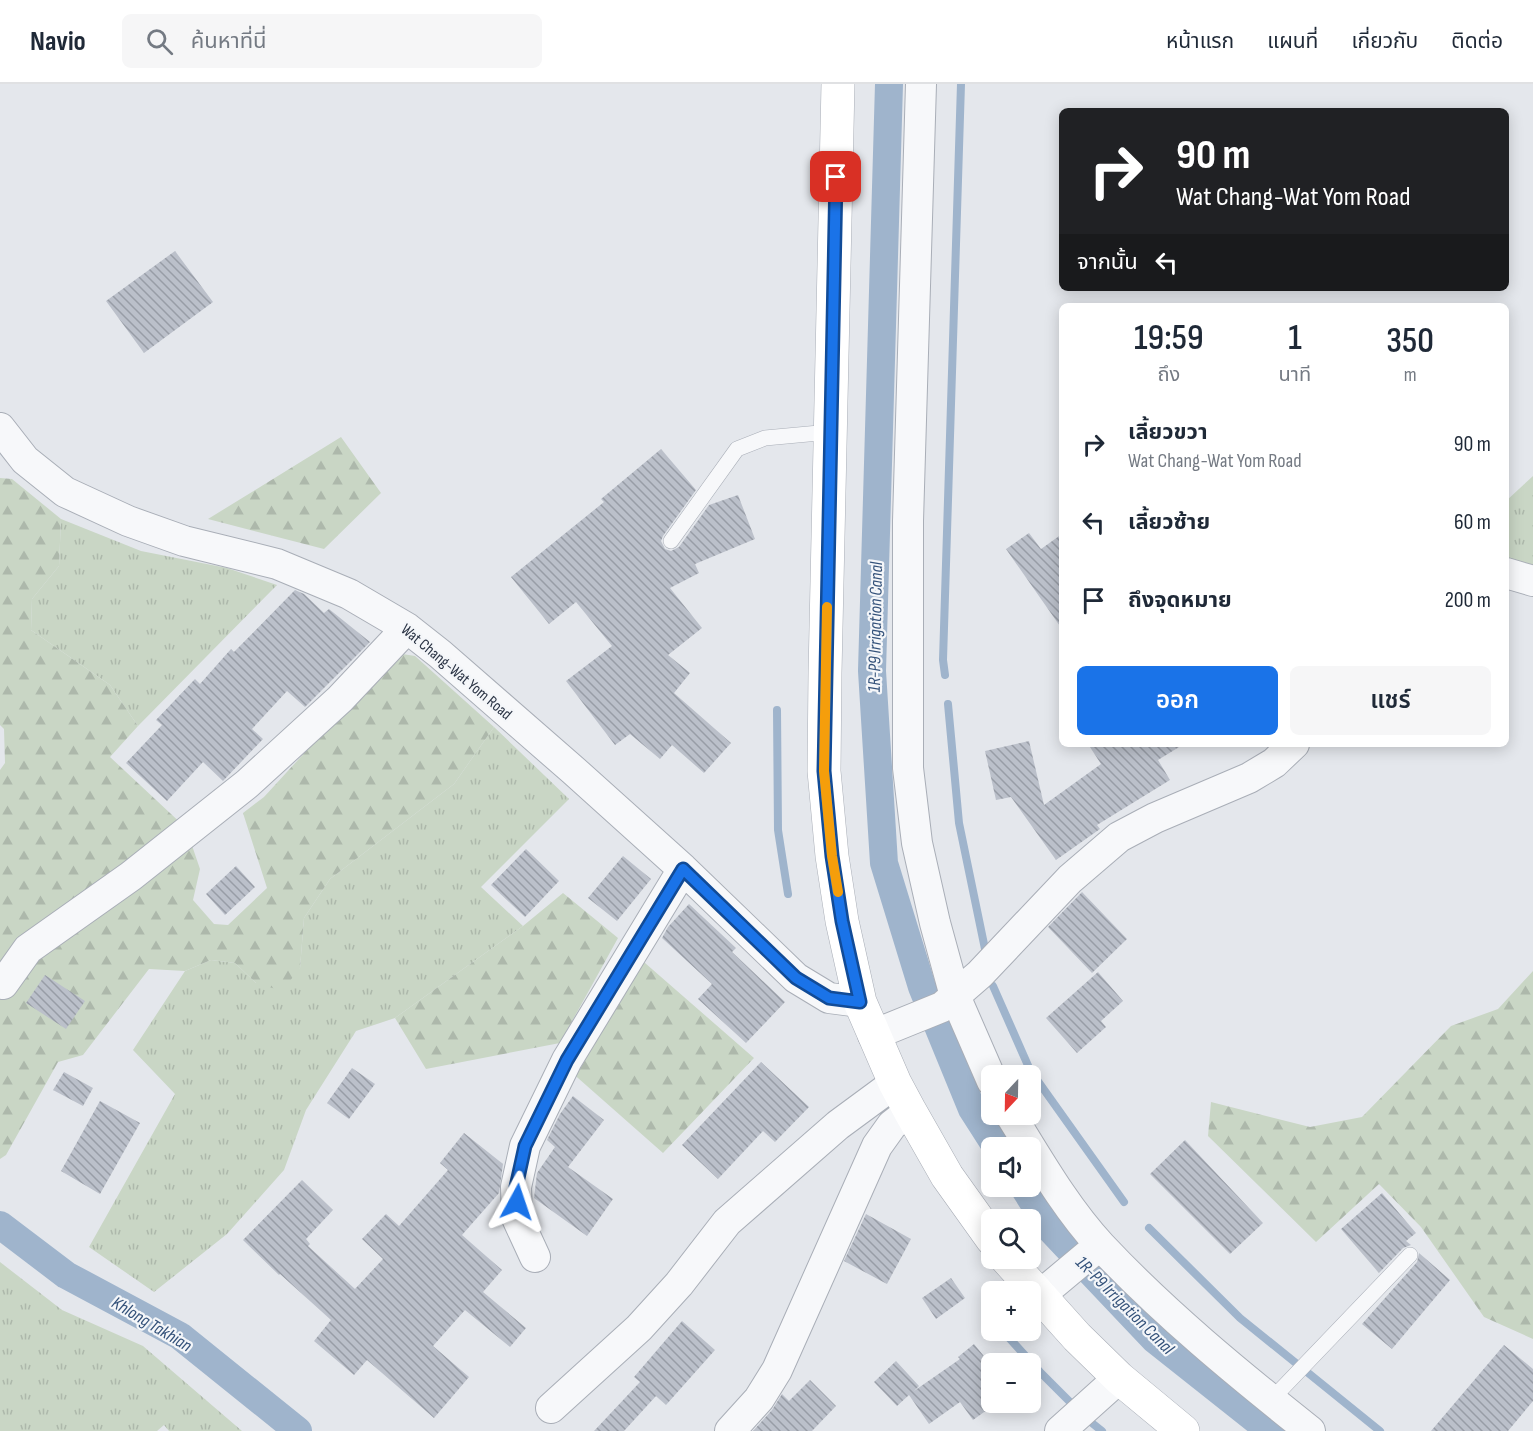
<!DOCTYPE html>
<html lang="th">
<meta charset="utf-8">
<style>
:root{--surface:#fff;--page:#f6f6f7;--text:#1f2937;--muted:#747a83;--line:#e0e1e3;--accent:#1a73e8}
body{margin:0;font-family:"Sofia Sans Condensed","Noto Sans Thai",sans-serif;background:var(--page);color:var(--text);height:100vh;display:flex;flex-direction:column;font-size:22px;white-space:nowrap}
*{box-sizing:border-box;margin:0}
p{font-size:20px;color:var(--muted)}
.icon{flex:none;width:33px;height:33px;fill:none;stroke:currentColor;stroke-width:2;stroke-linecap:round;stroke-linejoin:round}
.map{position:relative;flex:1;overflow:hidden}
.panel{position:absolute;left:1059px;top:219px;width:450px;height:444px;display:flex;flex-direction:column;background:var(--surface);border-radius:9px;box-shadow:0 3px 15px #0003}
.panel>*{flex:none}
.hud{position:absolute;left:1059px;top:24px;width:450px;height:183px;border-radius:9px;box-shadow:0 3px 15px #0003;background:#202124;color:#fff;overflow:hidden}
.needle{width:39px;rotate:202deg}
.controls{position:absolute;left:981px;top:981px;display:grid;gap:12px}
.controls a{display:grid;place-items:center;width:60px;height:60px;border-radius:9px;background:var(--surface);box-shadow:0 3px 15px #0003;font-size:30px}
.pin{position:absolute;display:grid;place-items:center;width:51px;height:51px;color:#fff;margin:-26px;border-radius:12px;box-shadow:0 3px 9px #0006}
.me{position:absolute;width:66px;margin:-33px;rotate:5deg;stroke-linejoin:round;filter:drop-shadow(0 0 4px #0008)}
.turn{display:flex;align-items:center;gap:21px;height:126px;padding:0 18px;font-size:27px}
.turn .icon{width:78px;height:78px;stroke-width:2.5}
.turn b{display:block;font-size:42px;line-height:51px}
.then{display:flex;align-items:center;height:57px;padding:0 18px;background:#0003;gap:12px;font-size:22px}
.eta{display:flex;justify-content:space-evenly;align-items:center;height:102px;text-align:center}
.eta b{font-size:36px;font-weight:600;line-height:42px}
.cta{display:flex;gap:12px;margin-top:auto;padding:12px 18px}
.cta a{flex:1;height:69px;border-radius:9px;background:var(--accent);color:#fff;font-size:24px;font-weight:600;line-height:69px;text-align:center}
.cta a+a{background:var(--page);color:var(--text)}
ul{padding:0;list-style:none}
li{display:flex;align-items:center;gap:18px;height:78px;padding:0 18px}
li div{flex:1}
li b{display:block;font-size:22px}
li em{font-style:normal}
header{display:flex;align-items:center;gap:36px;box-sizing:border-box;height:84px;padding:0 30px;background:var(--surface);border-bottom:2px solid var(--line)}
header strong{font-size:28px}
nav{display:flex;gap:33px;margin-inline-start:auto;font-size:21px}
.search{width:420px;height:54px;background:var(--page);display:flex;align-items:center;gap:15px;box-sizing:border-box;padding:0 21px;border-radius:9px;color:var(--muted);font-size:22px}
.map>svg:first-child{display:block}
</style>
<header>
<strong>Navio</strong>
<div class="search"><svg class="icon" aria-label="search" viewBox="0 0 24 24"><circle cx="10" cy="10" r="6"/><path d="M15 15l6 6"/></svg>ค้นหาที่นี่</div>
<nav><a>หน้าแรก</a><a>แผนที่</a><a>เกี่ยวกับ</a><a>ติดต่อ</a></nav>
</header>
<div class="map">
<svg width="1533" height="1347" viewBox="0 0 1533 1347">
<defs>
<pattern id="grass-tufts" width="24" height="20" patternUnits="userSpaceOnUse" patternTransform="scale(1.5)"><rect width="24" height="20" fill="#c9d6c5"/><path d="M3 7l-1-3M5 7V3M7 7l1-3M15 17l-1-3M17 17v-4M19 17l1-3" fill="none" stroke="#adb8ab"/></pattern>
<pattern id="forest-firs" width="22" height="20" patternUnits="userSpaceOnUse" patternTransform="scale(1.5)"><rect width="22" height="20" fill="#c9d6c5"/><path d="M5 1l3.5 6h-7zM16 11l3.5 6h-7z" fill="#adb8ab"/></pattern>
<pattern id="building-back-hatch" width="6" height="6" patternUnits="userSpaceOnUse" patternTransform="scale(1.5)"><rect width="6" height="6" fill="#bbc0ca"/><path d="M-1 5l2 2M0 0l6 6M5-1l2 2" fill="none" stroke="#989da6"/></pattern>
</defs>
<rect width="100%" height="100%" fill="#e4e7ec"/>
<path fill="url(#grass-tufts)" d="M1533,392V481L1506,475V417Z
M61,435L141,467L227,484L277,501L138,642L110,601L31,546L32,515L59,482Z
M494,643L569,715L481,803L523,842L395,934L356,947L306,1026L284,1086L227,1150L154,1208L89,1163L175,1010L133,966L185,887L211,876L235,879L256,899L300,884L304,834L330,795L454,700Z
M0,1178L62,1226L143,1262L242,1347H169L164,1341L157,1347H0Z"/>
<path fill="url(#forest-firs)" d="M341,353L381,409L324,465L208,435Z
M0,394L12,395L61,435L59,482L32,515L31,546L110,601L138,642L110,673L186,744L200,785L193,816L214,840L228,841L267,804L243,729L264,713L396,569L415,572L494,643L454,700L330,795L304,834L300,884L282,907L256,899L235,879L211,876L185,887L149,885L83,971L58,978L6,1071L0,1075V686L5,679L4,645L0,641Z
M563,809L618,854L560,959L426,985L395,934L523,842Z
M637,872L754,974L663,1069L570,987Z
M1533,887V1255L1484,1233L1421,1143L1379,1100L1316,1158L1208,1052L1211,1018L1310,1043L1362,1033L1451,942L1498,925Z"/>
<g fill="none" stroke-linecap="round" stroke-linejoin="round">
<path stroke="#9fb4cc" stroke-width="8" d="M945,591L943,576L961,0
M948,620L959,739L985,865
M777,626L778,746L788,810
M993,902L1030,986L1124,1118
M1149,1144L1240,1234L1380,1347
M1002,1246L1040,1288L1071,1319
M1087,1335L1102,1347"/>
<path stroke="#9fb4cc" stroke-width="28" d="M889,0L872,587L884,779L922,903L972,1025L997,1064
M1023,1102L1050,1145L1154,1255L1270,1347
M0,1141L66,1191L180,1252L298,1347"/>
</g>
<path fill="url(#building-back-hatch)" d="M175,167L213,218L144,269L106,217Z
M661,365L696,406L663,452L661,457L665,465L671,467L679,463L709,421L738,411L755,455L695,480L699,489L670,504L702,544L668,571L690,589L674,609L731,659L704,689L672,661L660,675L630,650L615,661L566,597L612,562L576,518L549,540L511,493L604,418L601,415Z
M1029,449L1041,465L1062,450V545L1006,465Z
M295,506L304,510L324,529L329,525L370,558L305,623L287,607L252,645L263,655L223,697L203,678L167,717L126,679L162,641L156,636L195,595L200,600L231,565L234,568Z
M1029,657L1044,721L1101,680L1088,660H1184L1158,676L1170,696L1097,741L1100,745L1056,776L1011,713L996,716L985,667Z
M526,765L559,797L525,833L491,801Z
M623,772L651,795L617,837L588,814Z
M236,782L255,803L225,831L206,810Z
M1082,808L1127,855L1092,889L1048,843Z
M689,820L736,864L732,868L785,918L746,959L698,915L712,900L662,854L668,843Z
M1098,888L1123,917L1101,937L1106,943L1077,969L1046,934Z
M45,891L85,917L66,945L26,919Z
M761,978L809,1023L775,1058L763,1047L718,1095L682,1061Z
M352,984L375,1000L349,1035L327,1019Z
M64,988L93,1004L83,1022L53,1006Z
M573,1012L604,1036L568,1083L613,1115L587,1152L534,1114L537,1089L555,1063L547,1056L560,1030Z
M100,1017L140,1039L100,1110L61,1087Z
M464,1049L503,1080L499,1109L462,1151L502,1186L483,1208L526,1244L510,1263L465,1226L433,1262L469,1293L434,1334L367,1276L354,1291L314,1257L331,1236L280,1190L279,1191L243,1156L302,1096L333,1126L306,1155L310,1160L308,1162L355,1205L383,1175L362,1155L386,1130L399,1142L448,1086L440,1079Z
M1185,1056L1263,1139L1230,1170L1150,1090Z
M1382,1109L1416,1149L1406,1157L1411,1161L1403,1164L1379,1189L1341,1145Z
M866,1130L911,1155L887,1200L844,1177Z
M1419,1169L1450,1196L1392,1265L1362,1240L1417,1178Z
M951,1194L965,1214L936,1235L922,1214Z
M682,1237L715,1266L666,1321L656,1312L624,1347H594L640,1298L634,1293Z
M974,1260L992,1282V1318H998L973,1336L960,1318L929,1340L909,1311L897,1322L874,1298L896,1277L919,1302L914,1307L960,1275L958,1273Z
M1504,1261L1533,1285V1317L1508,1347H1431Z
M810,1296L836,1322L812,1347H753L772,1326L782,1310L789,1317Z"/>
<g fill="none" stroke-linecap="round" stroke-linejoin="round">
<g stroke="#a9aeb7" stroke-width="16">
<path id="lane" d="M671,457L737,365L765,354L830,348
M1271,1316L1410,1171"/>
</g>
<g stroke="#a9aeb7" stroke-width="32">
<path id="street" d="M921,0L908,437V684L917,759L935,839L955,912L992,997
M0,344L25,376L65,408L128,437L184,457L277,480L349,510L407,544L440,570L573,686L683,785L796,894L829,914L860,918
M1506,489L1533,497
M3,900L28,865L131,792L247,700L340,615L407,544
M873,951L942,923L980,890L1070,795L1119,753L1155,734L1249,694L1274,679L1294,660
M1010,1030C1038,1075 1065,1123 1101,1162C1165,1230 1237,1289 1310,1347
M535,1173L517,1134L516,1103L525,1062L567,976L683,785
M1039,1212L1100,1161
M551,1324L639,1244L679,1200L727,1138L838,1041L895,999
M730,1347L759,1315L777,1286L877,1062L892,1041L910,1027
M1060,1347L1119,1294"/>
</g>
<g stroke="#a9aeb7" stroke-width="34">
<path id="secondary" d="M838,0L825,589L824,687L832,772L842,837L860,918L895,999L910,1027L947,1092L992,1155
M1006,1174L1077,1253L1119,1294L1183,1347"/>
</g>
<use href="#lane" stroke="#f7f8fa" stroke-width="15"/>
<use href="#street" stroke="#f7f8fa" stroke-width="30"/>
<use href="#secondary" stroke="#fff" stroke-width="33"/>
</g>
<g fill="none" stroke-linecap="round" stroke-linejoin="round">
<g stroke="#114b97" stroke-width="15">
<path id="route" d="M517,1118L516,1103L525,1062L567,976L683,785L796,894L829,914L860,918L842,837L832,772L824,687L836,93"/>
</g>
<use href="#route" stroke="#1a73e8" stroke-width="10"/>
<path stroke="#f59e0b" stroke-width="10" d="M827,523L824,687L832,772L838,808"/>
</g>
<g text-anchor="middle" stroke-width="4.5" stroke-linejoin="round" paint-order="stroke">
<g font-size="16" fill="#2b3445" stroke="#f4f6f9">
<text transform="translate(457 587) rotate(40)" y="6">Wat Chang-Wat Yom Road</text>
</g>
<g font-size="18" font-style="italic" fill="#34527a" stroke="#f4f6f9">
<text transform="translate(875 543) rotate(-89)" y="6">1R-P9 Irrigation Canal</text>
<text transform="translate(1125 1221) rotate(45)" y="6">1R-P9 Irrigation Canal</text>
<text transform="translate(152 1240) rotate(31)" y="6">Khlong Takhian</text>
</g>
</g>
</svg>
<div class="controls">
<a><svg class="needle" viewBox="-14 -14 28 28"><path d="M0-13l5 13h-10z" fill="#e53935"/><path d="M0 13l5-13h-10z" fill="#747a83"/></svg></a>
<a><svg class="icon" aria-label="sound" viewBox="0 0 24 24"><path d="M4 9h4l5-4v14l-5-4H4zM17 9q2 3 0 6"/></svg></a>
<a><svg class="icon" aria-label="search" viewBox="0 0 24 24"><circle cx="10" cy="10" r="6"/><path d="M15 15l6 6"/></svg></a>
<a>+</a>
<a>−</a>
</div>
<div class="pin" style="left:836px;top:93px;background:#d93025"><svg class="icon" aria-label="arrive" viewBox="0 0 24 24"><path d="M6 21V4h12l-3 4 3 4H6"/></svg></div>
<svg class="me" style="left:517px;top:1118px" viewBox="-20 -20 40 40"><path d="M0-17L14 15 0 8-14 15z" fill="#1a73e8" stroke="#fff" stroke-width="4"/></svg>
<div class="hud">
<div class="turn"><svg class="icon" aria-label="right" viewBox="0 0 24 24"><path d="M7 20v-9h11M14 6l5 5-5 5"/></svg><div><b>90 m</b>Wat Chang-Wat Yom Road</div></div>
<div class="then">จากนั้น<svg class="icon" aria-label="left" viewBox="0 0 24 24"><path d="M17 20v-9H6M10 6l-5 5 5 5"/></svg></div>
</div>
<section class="panel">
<div class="eta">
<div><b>19:59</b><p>ถึง</p></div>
<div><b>1</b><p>นาที</p></div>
<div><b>350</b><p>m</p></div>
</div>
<ul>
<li><svg class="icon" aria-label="right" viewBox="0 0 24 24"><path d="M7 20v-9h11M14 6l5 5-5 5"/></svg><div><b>เลี้ยวขวา</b><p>Wat Chang-Wat Yom Road</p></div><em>90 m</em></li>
<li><svg class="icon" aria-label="left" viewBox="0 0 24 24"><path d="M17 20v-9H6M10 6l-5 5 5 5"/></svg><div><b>เลี้ยวซ้าย</b></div><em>60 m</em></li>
<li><svg class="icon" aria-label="arrive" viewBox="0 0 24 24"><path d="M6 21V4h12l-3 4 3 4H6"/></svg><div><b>ถึงจุดหมาย</b></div><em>200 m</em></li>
</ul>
<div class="cta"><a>ออก</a><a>แชร์</a></div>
</section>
</div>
